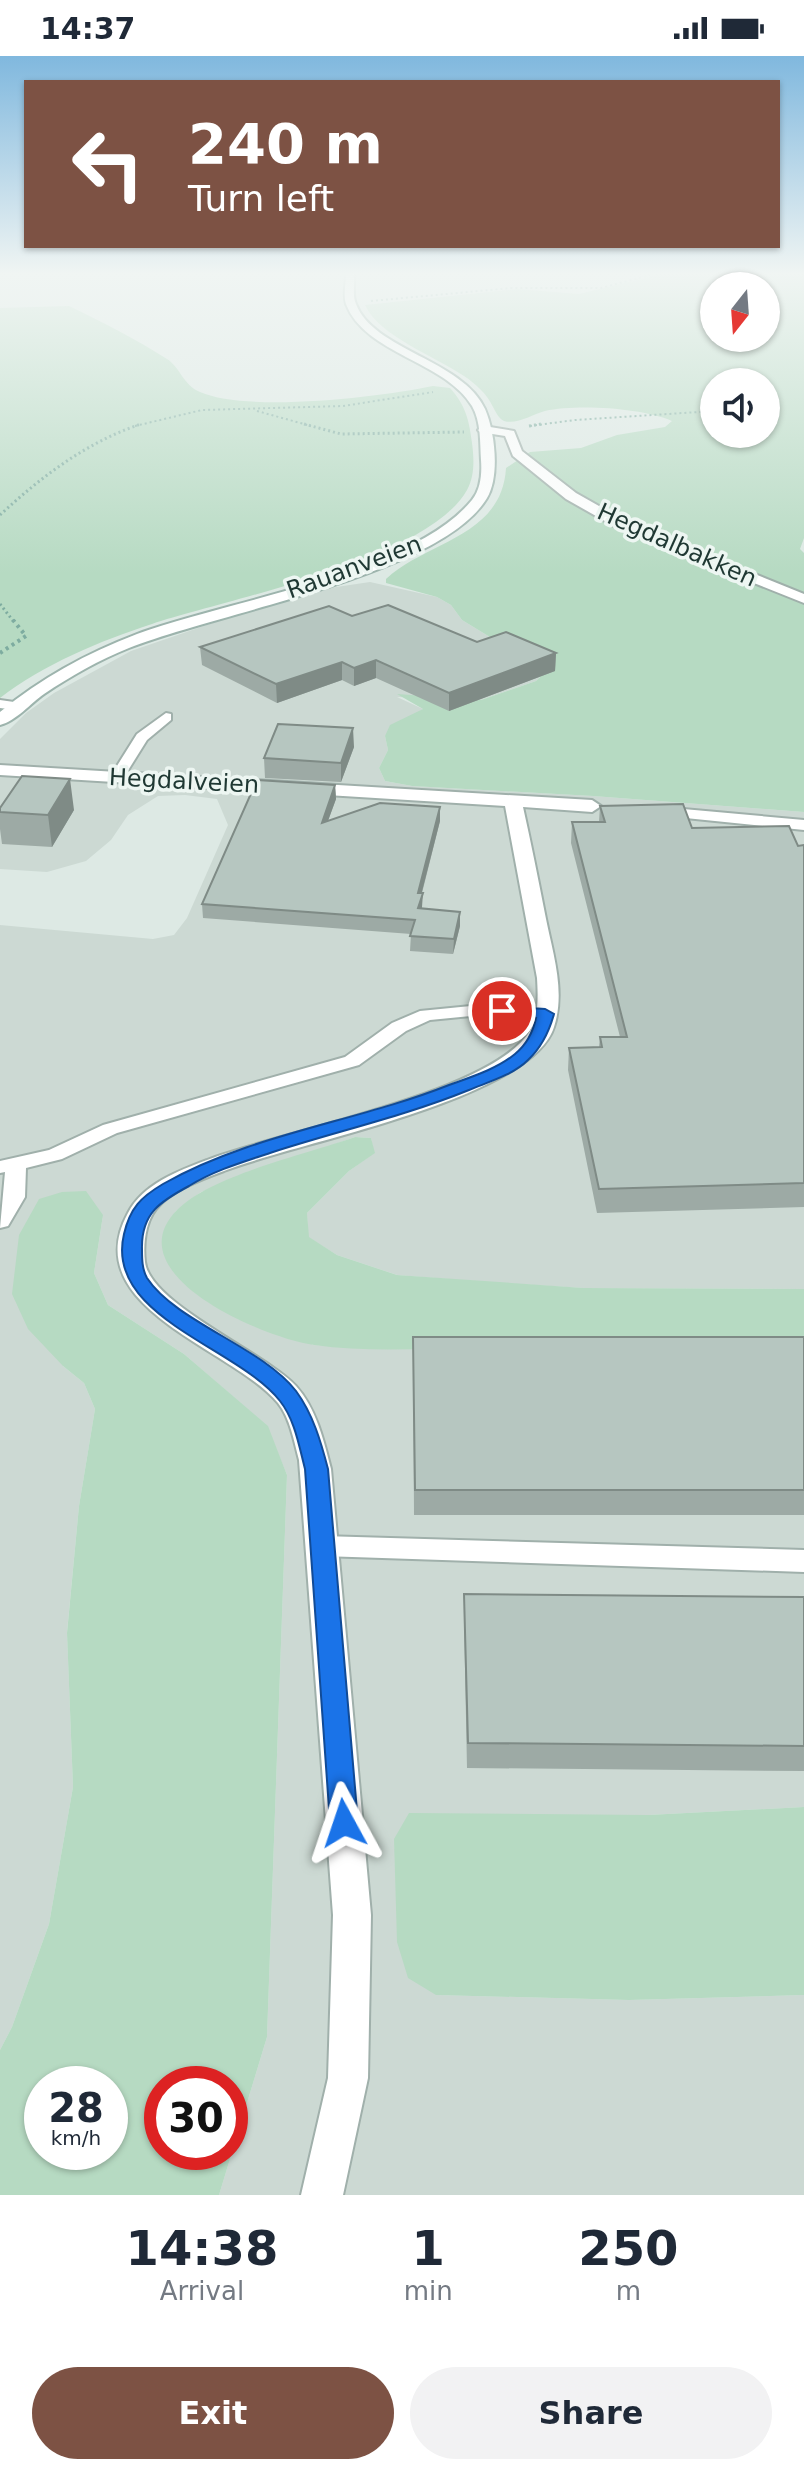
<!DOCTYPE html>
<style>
:root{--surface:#fff;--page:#f2f2f3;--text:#1f2937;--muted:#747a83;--accent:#7d5244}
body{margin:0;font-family:"DejaVu Sans",sans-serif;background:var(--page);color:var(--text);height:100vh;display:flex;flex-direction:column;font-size:30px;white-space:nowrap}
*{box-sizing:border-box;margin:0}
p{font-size:26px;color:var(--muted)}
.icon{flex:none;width:44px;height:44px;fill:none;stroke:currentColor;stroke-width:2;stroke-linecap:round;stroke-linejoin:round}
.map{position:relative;height:2139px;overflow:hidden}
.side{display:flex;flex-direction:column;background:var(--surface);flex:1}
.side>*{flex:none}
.banner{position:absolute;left:24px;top:24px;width:756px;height:168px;border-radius:0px;box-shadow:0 2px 6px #0004;background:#7d5244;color:#fff;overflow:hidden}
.needle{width:52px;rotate:197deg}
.buttons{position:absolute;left:700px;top:216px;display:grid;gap:16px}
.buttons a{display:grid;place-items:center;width:80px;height:80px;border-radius:50%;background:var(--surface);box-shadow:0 2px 6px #0004;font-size:40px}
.speed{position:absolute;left:24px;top:2010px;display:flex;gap:16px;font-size:40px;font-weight:700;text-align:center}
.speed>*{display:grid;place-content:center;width:104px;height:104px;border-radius:50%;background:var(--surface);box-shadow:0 2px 6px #0004;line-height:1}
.speed small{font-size:20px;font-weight:400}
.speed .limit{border:12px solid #d22;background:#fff;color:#111}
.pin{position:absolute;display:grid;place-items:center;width:68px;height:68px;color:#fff;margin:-34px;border:4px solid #fff;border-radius:50%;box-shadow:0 2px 8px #0007}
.me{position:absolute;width:88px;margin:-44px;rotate:355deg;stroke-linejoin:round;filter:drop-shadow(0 0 6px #0008)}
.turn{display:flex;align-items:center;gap:28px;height:168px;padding:0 32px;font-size:36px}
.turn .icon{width:104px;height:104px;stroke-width:2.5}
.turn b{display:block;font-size:56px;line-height:68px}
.eta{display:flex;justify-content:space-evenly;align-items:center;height:136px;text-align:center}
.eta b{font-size:48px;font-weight:700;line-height:56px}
.cta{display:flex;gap:16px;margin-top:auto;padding:16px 32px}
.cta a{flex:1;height:92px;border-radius:48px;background:var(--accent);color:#fff;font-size:32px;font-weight:700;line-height:92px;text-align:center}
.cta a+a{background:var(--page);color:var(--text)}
.status{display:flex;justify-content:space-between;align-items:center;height:56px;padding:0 40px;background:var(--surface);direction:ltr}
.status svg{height:22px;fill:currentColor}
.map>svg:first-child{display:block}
</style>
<div class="status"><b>14:37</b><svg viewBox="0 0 49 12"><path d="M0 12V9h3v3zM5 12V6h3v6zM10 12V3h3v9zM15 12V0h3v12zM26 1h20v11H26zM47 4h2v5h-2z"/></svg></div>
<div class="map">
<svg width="804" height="2139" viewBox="0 0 804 2139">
<rect width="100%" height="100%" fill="#dde9e4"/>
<path fill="#ccd9d3" d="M370,526L437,541L451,549L462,564L526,603L541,620L536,625L481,644L397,641L423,653L385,680L388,694L379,712L385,725L412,730L593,740L804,756V1233L584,1232L499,1227L397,1219L337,1199L308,1181L307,1157L349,1115L374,1097L371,1082L355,1081L201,1136L176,1155L166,1170L163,1195L313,1289L383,1292H804V1751L648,1759L436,1939L629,1944L804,1939V2139H219L267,1981L287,1419L267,1370L184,1298L108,1249L94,1217L103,1159L63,1310L84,1327L95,1353L79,1450L67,1576L73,1731L49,1868L12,1971L0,1994V869L153,883L174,879L187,862L228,769L217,743L185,739L158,740L128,759L111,784L86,805L47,816L0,813V683L26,657L54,637L131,595L233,560L323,533Z"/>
<path fill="#b6dac2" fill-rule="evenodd" d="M662,218H804V482L800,493L804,497V756L593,740L412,730L385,725L379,712L388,694L385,680L390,669L423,653L397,638L481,644L536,625L541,620L526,603L462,564L451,549L437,541L386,527V523C427,485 502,481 506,412L530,396L581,392L617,379L665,371L672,365C642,352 578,348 545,355C533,358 517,369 504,365C498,362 496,356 493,351C487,338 476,328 464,320C436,301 379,280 365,249L517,233L579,238ZM714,230H766V282H714ZM714,326H766V378H714Z
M69,250C102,266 136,283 167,303C180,311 183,329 200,336C248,357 380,341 433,330L450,332C466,350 469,364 472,387C474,402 475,420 467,434C428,504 227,543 152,568C100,585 44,608 0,642V252Z
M355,1081L371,1082L375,1097L349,1115L307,1157L309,1181L337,1199L397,1219L584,1232L804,1233V1292C697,1292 590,1292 483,1292C428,1292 369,1297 314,1289C267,1283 113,1219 177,1154C212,1119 307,1098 355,1081Z
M86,1135L103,1159L94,1217L108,1249L184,1298L268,1370L287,1419L267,1981L219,2139H0V1994L12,1971L49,1868L73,1731L67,1577L79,1450L95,1353L84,1327L63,1310L28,1273L12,1238L19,1179L39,1143L62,1136ZM110,2028V2096H42V2028ZM230,2028V2096H162V2028Z
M804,1751V1939L629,1944L436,1939L408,1922L397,1886L394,1783L409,1757L648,1759Z"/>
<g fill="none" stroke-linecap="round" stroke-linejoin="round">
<g stroke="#a0b0ab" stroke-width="4">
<path id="lane" d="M0,644L21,647L23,650L16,654L0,652Z
M166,657L171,658V664L147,684L122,724H112L110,721L137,678Z
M661,751L804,764V774L656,759V753Z
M481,949L545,952L554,958L545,964L481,959L430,964L406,975L359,1009L117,1077L62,1103L26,1112L25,1141L8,1170L0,1172L5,1116L0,1117V1105L49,1094L103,1069L345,1001L392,967L420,955Z
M322,1480L804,1494V1516L322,1500L313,1497L309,1490L313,1483Z"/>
</g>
<g stroke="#a0b0ab" stroke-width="4">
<path id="street" d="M484,370L514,375L522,395L576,437L629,467L804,538V547L619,473L566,443L513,400L505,380L480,376L478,374Z
M0,709L592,744L601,750L592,756L523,751C531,787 538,822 545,858C552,895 566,934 554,971C531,1044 294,1087 224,1115C202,1123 170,1135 156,1153C145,1167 143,1189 145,1206C150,1248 264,1296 296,1330C316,1352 324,1385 331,1413L371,1859L368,2022L343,2139H301L328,2022L333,1859L299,1404C294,1385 290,1362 278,1347C232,1292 76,1252 128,1157C143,1128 178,1115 207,1104C281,1075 491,1038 530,975C539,961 538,938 537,922L505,750L0,719Z"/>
</g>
<g stroke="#9db4ad" stroke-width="4">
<path id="secondary" d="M346,218H354C355,228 352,239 356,248C373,294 463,304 485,353C495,376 500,420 487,442C441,519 215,557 129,592C99,604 71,620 44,638C31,647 16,665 0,669V656C41,622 87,597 137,578C226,545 413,517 472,444C481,433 482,417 481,404C480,387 481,365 472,350C445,305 365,298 346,248C343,239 346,228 346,218Z"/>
</g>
<path stroke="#7eaca0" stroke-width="2" stroke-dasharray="2 3" stroke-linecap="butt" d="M371,245L511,232H601L654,218
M257,355L311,370
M135,370L202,354L343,350L433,336
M530,370L575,364L714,355"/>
<path stroke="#7eaca0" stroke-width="3" stroke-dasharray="2 3" stroke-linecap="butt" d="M304,368L341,378L464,376
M529,370L541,368
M0,459C42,420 87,386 141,368
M0,548L14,566"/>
<path stroke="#7eaca0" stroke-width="4" stroke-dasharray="3 4" stroke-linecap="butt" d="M0,597L26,580L13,564"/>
<use href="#lane" fill="#fff" fill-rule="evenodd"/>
<use href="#street" fill="#fff" fill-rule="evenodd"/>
<use href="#secondary" fill="#fff" fill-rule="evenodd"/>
</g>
<path fill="#9daaa5" d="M352,560L477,586L556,597L555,615L449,655L376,622L354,630L342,624L277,647L202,609L200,591Z
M354,691L341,726L265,722L264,702Z
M335,729L336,743L328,765H440L422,837V853L460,856V870L453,898L410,895L411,878L203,862L202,848Z
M600,750L692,772L798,790L804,789V1151L597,1157L568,1014L569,992L599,991L600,981H620L571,787L572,766H599Z
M0,752L74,754L52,791L2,788L0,773Z
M413,1281H804V1459H414Z
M464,1538L804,1541V1715L467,1712L464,1563Z"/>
<path fill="#7f8b86" d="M556,597L555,615L449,655V637Z
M376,604V622L354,630V612Z
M342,606V624L277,647L276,628Z
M353,672L354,691L341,726V707Z
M70,723L74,754L52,791L48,759Z
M335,729L336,743L322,781V767Z
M440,751V765L418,851V837Z
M423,837L422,851L418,867V852Z
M460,856V870L453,898L454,883Z"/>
<path fill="#b6c6c0" stroke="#7f8b86" stroke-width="2" d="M388,549L477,586L506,576L556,597L449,637L376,604L354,612L342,606L276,628L200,591L329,550L352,560Z
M278,668L353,672L341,707L264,702Z
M22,720L70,723L48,759L0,756V752Z
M257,724L335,729L322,767L380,747L440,751L418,837H423L418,852L460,856L454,883L410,880L415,864L202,848Z
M683,748L692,772L789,770L798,790L804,789V1127L599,1133L569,992L602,991L600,981H627L572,766H605L600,750Z
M413,1281H804V1434H415Z
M464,1538L804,1541V1690L468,1687Z"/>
<linearGradient id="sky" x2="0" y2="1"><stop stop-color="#80b8de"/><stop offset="0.42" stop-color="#f0f5f3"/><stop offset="1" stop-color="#f0f5f3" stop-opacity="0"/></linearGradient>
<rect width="804" height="518" fill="url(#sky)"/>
<path fill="#1a73e8" stroke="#114b97" stroke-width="2" d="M502,950L545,953L554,958C549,976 542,991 528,1004C513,1019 488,1026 469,1034C405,1060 338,1075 273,1096C243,1106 215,1114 189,1130C161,1145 141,1157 142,1193C142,1203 142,1213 147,1222C176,1266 262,1291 296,1335C313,1358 321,1386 328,1413L358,1767L354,1776L344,1779L334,1776L330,1767L305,1413C299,1390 295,1364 280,1345C238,1291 104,1261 124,1178C130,1152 141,1141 163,1128C251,1078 356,1066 449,1029C471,1021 497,1013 515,998C526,989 533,976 536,962L497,959L494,955Z"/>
<g text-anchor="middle" stroke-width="7" stroke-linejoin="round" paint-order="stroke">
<g font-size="24" fill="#1f3833" stroke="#edf6f2">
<text transform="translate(677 489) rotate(24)" y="8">Hegdalbakken</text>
<text transform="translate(354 511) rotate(-20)" y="8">Rauanveien</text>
<text transform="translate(184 725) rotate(3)" y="8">Hegdalveien</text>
</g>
</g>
</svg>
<div class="buttons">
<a><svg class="needle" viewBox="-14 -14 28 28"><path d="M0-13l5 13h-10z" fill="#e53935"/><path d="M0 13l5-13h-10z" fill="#747a83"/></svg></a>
<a><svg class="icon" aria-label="sound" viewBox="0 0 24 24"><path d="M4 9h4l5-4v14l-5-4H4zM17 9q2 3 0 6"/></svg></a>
</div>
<div class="speed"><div>28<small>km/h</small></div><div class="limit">30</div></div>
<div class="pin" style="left:502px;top:955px;background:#d93025"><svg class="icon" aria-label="arrive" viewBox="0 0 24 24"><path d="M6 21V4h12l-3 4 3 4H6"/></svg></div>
<svg class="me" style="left:344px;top:1767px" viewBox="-20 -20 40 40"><path d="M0-17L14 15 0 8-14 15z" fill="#1a73e8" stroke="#fff" stroke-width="4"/></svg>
<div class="banner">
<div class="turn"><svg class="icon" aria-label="left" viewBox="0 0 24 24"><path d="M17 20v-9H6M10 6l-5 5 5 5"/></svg><div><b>240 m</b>Turn left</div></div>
</div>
</div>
<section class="side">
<div class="eta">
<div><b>14:38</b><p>Arrival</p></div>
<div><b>1</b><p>min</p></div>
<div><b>250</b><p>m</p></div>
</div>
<div class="cta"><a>Exit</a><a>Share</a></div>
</section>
